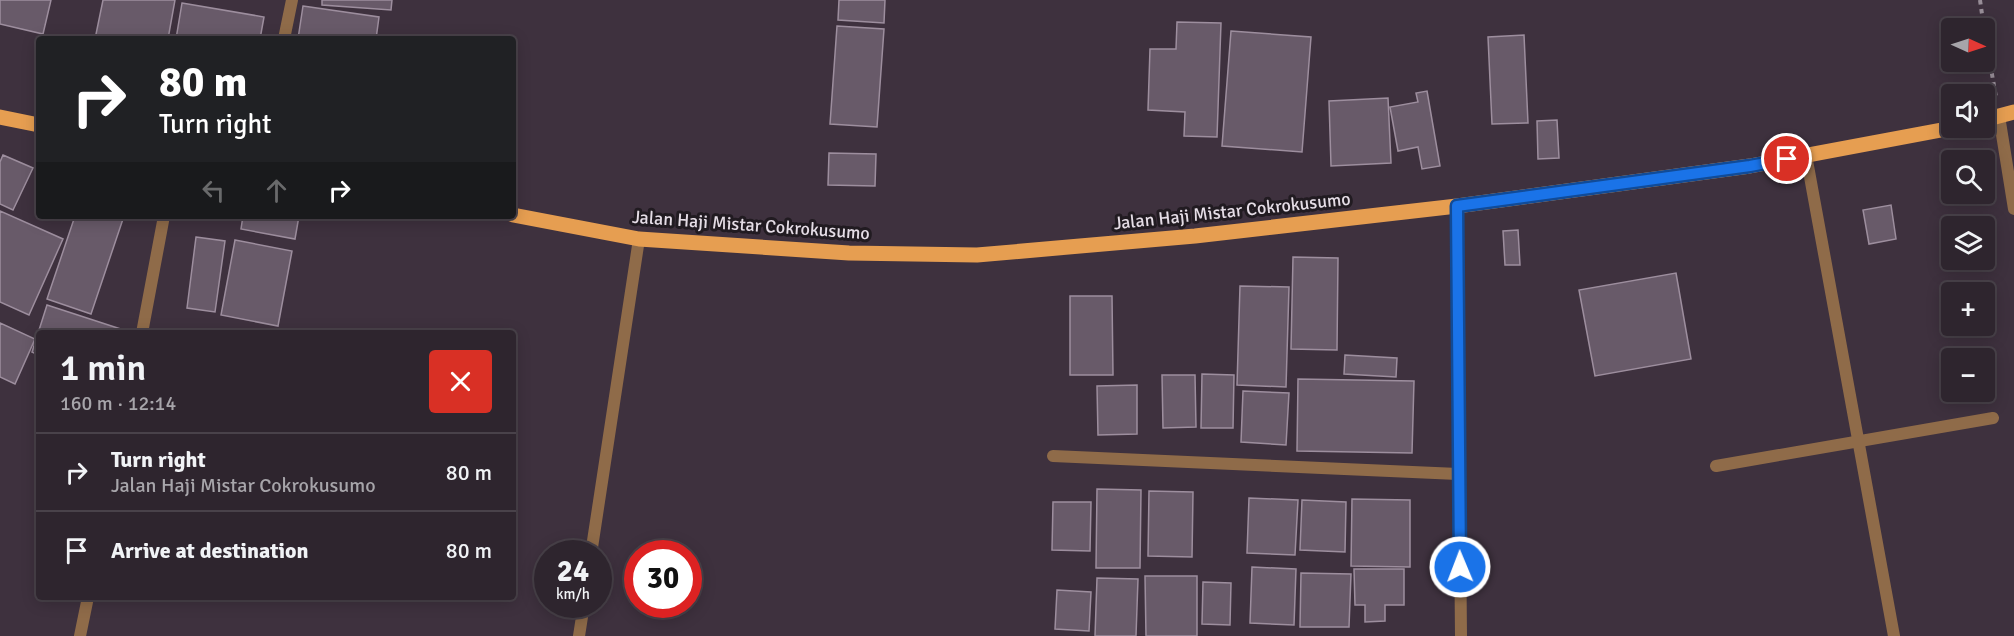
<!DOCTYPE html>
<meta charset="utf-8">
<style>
:root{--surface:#2e252e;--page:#3a313a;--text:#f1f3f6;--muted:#a7a5aa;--line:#49424a}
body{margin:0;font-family:Signika,sans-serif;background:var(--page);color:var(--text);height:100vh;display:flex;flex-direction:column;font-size:22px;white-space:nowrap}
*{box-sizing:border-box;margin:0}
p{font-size:20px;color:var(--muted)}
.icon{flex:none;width:33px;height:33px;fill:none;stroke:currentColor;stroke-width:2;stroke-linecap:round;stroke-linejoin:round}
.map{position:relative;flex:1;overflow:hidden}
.drawer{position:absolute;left:36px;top:330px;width:480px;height:270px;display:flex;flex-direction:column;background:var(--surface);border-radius:6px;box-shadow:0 3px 15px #0003,0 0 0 2px var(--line)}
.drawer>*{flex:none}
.banner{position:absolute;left:36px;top:36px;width:480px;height:183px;border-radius:6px;box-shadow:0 3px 15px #0003,0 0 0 2px var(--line);background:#202124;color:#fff;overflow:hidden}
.needle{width:39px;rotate:93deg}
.tools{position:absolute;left:1941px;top:18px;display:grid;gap:12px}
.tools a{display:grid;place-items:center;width:54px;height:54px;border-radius:6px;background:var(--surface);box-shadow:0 3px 15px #0003,0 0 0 2px var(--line);font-size:30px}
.speed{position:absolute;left:534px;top:540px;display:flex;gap:12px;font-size:30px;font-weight:700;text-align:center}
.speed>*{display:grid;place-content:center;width:78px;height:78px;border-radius:50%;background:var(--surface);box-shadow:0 3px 15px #0003,0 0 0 2px var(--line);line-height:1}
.speed small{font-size:15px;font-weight:400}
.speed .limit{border:9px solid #d22;background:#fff;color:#111}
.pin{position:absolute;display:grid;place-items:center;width:51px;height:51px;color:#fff;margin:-26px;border:3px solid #fff;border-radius:50%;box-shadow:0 2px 6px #0007}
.me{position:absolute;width:66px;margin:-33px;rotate:359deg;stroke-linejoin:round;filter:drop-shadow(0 0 4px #0008)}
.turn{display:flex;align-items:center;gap:21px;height:126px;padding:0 24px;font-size:27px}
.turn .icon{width:78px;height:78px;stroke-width:2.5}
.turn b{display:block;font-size:42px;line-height:51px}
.lanes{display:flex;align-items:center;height:57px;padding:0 24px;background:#0003;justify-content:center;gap:30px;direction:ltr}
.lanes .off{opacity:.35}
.round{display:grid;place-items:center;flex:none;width:63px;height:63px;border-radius:6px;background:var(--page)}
.overview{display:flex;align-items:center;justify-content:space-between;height:102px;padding:0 24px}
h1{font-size:36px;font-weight:600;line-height:45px}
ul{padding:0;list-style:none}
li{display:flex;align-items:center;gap:18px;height:78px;padding:0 24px;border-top:2px solid var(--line)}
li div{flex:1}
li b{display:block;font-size:22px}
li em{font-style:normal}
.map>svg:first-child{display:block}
</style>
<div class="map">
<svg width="2014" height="636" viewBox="0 0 2014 636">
<rect width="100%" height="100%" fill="#3e313e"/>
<path fill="#685a69" stroke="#9d8e9e" stroke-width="1.5" d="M0,0H51L43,34L0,24Z
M103,0H175L168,39H95Z
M322,0H392L391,10L322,5Z
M839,0H885L884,23L838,20Z
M182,3L264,17L260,39H176Z
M303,6L379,17L376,39H298Z
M1177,22L1221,23L1217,137L1184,136L1185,112L1148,110L1150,49H1176Z
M837,26L884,29L877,127L830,124Z
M1231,31L1311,37L1302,152L1222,146Z
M1524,35L1528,123L1492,124L1488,37Z
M1427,91L1440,166L1422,169L1418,147L1398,151L1390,107L1418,102L1416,93Z
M1388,98L1391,163L1331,166L1329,101Z
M1557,120L1559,158L1538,159L1537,121Z
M829,153L876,154L875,186L828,185Z
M3,155L33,168L13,210L0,204V162Z
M1891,205L1896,239L1869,244L1863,210Z
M0,211L63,239L29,315L0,302Z
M75,216H124L91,314L47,299Z
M243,216H299L295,239L241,229Z
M1518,230L1520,265H1505L1503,231Z
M196,237L225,241L215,312L187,308Z
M235,240L292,251L278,326L221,315Z
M1293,257L1338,258L1337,350L1291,349Z
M1676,273L1691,359L1595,376L1579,290Z
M1240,286L1289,287L1286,387L1237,385Z
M1070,296H1112L1113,375H1070Z
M47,305L133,333H39V355L32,352Z
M0,323L35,339L15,384L0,377Z
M1345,355L1397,358L1396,377L1344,374Z
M1202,374L1234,375L1233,428H1201Z
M1162,375H1195L1196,427L1163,428Z
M1298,379L1414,381L1412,453L1297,451Z
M1137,385V434L1098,435L1097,386Z
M1243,391L1289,393L1286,445L1241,442Z
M1097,489L1141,490L1140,568H1096Z
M1149,491L1193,492L1192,557L1148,556Z
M1249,498L1298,500L1295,555L1247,553Z
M1352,499L1410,500V567L1351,566Z
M1302,500L1346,502L1345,552L1300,550Z
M1053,502H1091L1090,551L1052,550Z
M1252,567L1296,569L1294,625L1250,623Z
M1354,569H1404V605H1385V621L1365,622V605H1355Z
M1301,573L1351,574L1349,627H1300Z
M1145,576H1197V636H1146Z
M1097,578L1138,579L1136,636H1095Z
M1203,582L1231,583L1230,625L1202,624Z
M1057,590L1091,592L1089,631L1055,629Z"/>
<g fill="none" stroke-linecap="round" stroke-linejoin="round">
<path stroke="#988e98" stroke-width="4" stroke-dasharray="4.5 4.5" stroke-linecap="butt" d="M1980,0L1984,28
M1984,29L1996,97"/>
<path stroke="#8f6b49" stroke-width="12" d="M142,333L164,216
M80,636L88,597"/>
<path stroke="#8f6b49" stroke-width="12" d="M284,39L292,0
M1999,116L2014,209
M1806,155L1894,636
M1457,206L1461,636
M1053,456L1458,474
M1716,466L1993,418
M591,554L639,239
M579,636L584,604"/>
<path stroke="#e69e51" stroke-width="15" d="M0,117L39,125
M1984,120L2014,112
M513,215L639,239L849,253L977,255L1195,236L1457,206L1750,166L1952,128"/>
</g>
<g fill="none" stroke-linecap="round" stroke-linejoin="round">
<g stroke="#114b97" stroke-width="15">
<path id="route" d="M1460,567L1457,206L1750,166L1787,159"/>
</g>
<use href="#route" stroke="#1a73e8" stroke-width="10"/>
</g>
<g text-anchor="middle" stroke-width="6" stroke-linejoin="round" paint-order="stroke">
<g font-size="18" fill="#e5dde6" stroke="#211b21">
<text transform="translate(1232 211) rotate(-6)" y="6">Jalan Haji Mistar Cokrokusumo</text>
<text transform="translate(751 225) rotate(4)" y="6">Jalan Haji Mistar Cokrokusumo</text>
</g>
</g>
</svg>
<div class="tools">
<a><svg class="needle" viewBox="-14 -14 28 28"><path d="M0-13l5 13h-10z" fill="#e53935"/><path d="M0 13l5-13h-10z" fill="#a7a5aa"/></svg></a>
<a><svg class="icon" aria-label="sound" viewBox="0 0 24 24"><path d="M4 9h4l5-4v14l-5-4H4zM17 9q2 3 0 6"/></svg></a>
<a><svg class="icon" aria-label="search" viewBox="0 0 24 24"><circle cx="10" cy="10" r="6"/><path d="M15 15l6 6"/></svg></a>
<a><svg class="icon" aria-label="layers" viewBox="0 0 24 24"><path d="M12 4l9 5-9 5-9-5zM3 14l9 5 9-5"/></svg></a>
<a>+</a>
<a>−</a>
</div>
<div class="speed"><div>24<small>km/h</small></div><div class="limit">30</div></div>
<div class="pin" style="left:1787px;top:159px;background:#d93025"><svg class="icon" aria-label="arrive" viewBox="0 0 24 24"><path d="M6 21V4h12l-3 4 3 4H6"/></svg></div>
<svg class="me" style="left:1460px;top:567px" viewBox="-20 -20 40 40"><circle r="17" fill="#1a73e8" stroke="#fff" stroke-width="3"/><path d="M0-11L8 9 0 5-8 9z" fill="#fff"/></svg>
<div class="banner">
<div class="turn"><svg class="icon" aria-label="right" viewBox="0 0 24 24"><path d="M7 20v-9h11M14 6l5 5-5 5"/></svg><div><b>80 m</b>Turn right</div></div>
<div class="lanes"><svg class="icon off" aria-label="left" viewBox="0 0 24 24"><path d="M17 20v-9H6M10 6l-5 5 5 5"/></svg><svg class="icon off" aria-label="ahead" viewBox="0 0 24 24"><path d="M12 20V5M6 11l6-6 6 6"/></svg><svg class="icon" aria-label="right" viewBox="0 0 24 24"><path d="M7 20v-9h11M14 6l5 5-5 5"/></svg></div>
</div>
<section class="drawer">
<div class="overview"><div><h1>1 min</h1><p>160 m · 12:14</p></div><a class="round" style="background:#d93025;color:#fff"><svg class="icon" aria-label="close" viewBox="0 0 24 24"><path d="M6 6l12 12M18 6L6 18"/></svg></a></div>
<ul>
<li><svg class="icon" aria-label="right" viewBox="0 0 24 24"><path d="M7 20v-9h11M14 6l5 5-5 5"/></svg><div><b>Turn right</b><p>Jalan Haji Mistar Cokrokusumo</p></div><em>80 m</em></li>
<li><svg class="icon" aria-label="arrive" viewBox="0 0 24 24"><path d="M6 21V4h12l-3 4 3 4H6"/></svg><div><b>Arrive at destination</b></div><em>80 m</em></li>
</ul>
</section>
</div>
